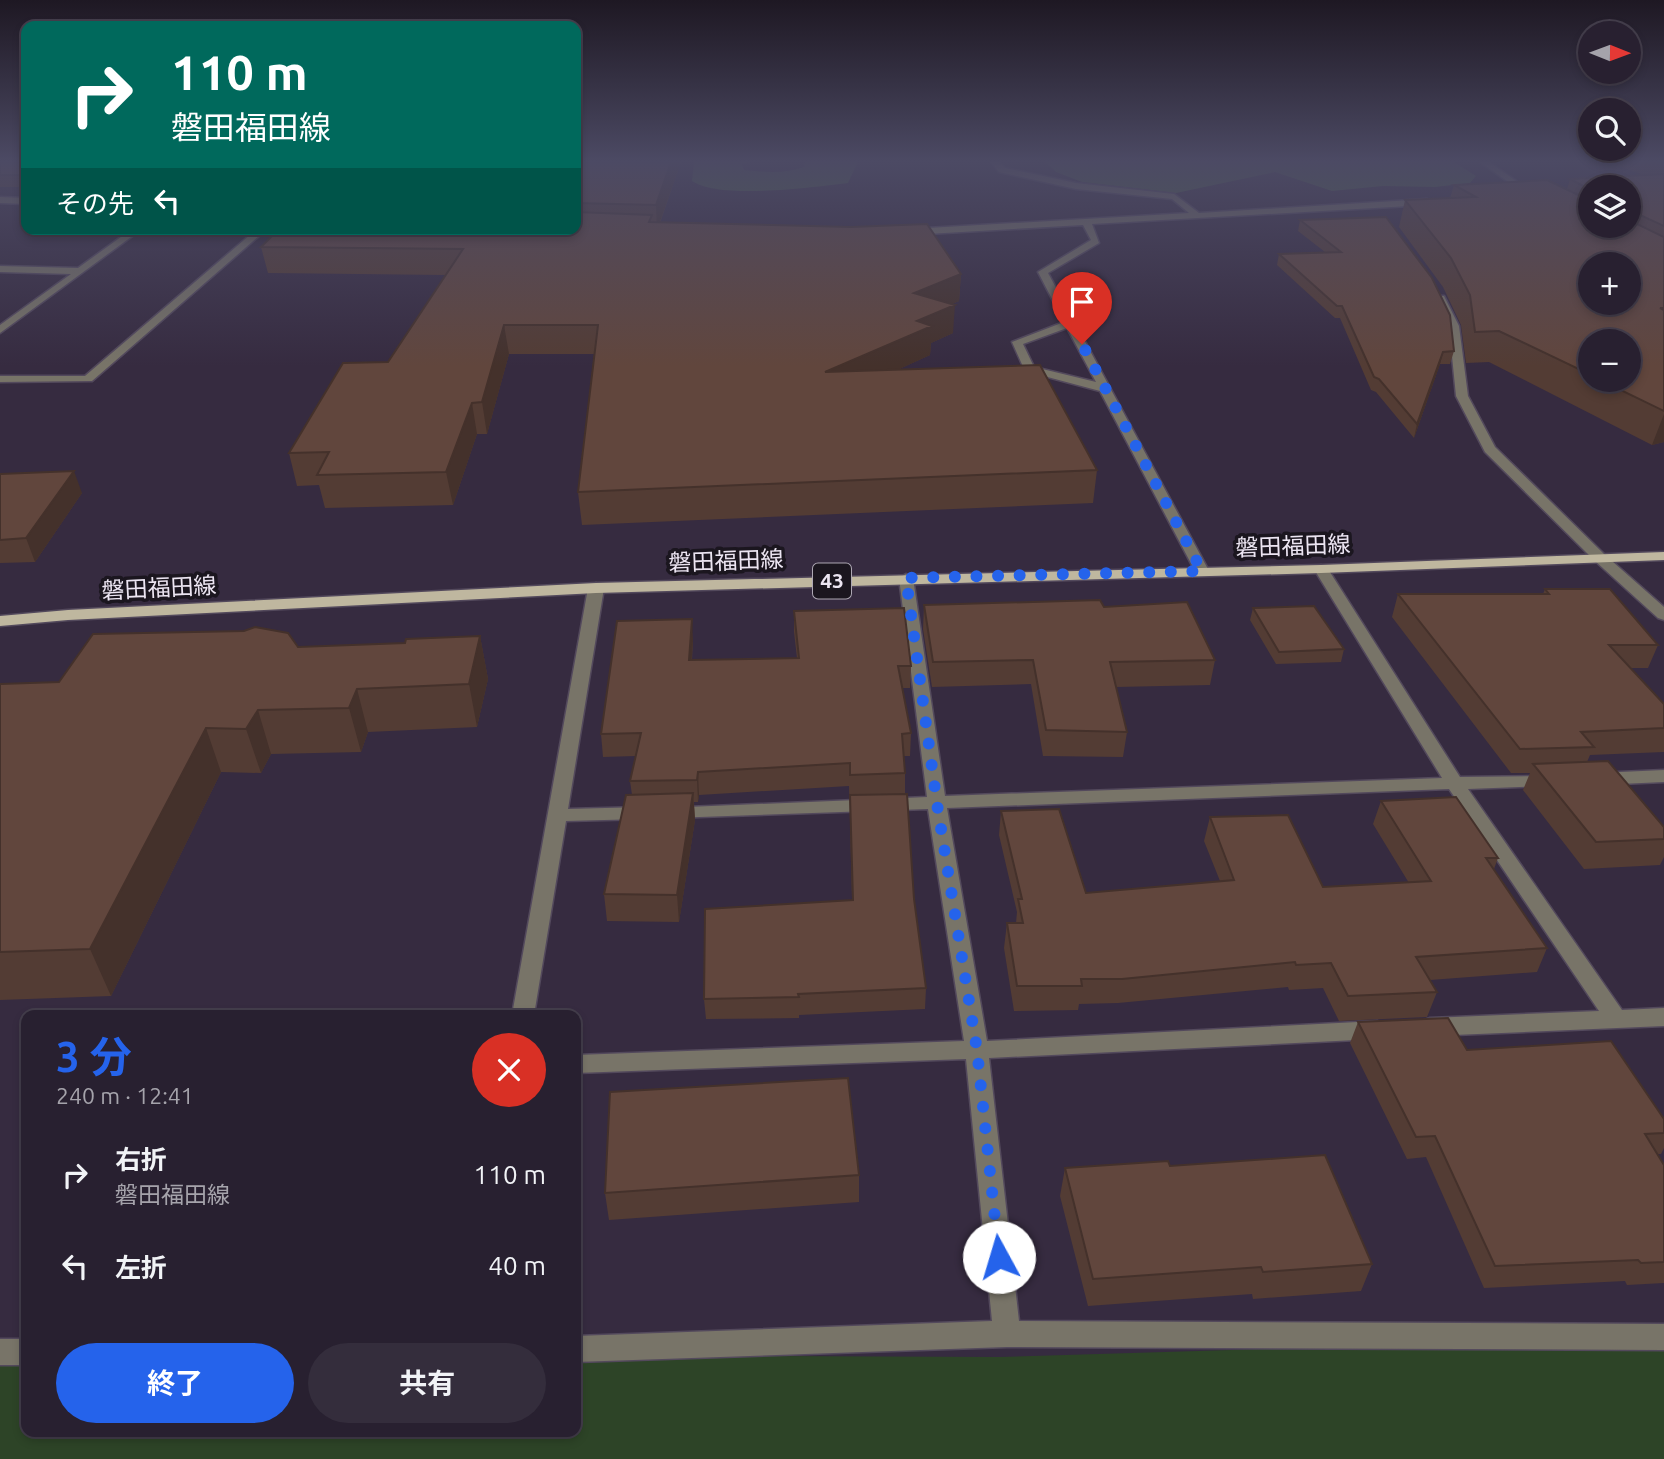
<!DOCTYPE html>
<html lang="ja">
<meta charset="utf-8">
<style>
:root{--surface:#282030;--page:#342d3c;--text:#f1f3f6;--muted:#a5a3ab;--line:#443e4c;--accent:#2563eb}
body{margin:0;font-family:Ubuntu,"Noto Sans JP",sans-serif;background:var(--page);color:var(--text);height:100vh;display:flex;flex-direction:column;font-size:26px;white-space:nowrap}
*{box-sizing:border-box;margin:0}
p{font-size:23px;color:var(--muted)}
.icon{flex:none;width:38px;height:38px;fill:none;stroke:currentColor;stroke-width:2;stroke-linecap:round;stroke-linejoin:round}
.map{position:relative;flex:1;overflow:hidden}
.details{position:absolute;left:21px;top:1010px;width:560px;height:427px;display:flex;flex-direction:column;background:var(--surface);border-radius:14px;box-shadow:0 4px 10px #0003,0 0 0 2px var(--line)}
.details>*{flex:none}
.top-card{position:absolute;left:21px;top:21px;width:560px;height:214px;border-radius:14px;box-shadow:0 4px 10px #0003,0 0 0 2px var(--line);background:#00695c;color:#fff;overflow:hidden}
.needle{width:46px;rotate:91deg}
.controls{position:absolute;left:1578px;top:21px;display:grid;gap:14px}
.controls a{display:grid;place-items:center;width:63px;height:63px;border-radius:50%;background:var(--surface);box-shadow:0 4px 10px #0003,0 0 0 2px var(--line);font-size:35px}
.pin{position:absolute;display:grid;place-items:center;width:60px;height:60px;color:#fff;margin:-72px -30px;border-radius:50% 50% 50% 0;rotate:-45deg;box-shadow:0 0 7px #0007}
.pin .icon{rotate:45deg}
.me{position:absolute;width:77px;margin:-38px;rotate:354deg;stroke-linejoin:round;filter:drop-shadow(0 0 5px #0008)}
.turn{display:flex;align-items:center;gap:24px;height:147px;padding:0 35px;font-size:32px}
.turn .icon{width:91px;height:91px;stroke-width:2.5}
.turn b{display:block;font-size:49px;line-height:60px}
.then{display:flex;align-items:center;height:66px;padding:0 35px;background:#0003;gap:14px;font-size:26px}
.round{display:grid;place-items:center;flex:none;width:74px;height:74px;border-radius:37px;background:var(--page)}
.head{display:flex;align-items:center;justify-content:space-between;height:119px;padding:0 35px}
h1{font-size:42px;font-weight:700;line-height:52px;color:var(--accent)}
.primary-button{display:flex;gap:14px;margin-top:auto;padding:14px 35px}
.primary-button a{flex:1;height:80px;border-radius:42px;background:var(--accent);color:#fff;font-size:28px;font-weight:700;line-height:80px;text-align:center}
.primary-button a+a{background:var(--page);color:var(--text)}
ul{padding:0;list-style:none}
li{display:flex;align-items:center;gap:21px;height:91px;padding:0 35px}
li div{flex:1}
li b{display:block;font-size:26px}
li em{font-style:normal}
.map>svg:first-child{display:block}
</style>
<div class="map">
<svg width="1664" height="1459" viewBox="0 0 1664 1459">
<rect width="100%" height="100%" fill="#362b40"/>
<path fill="#2d4427" d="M1664,1337V1459H0V1352H26V1432H576V1355L999,1357Z"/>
<path fill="#4b6645" d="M694,162H750L742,164L744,170C765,172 784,174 804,167L805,162H858L848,183C814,187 720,200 692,181Z
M1045,162H1454L1476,176L1470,183L1435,187L1383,186L1332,191L1275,172L1176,193L1082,182L1056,172Z"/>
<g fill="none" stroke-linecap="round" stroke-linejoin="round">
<g stroke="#53495c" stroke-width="3">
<path id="minor" d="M991,162H999L1005,168L1076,183L1174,194L1199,213L1427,199L1431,202L1427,205L1092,224L1099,243L1048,273L1209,571L1207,574L1202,575L1195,571L1100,391L1025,371L1012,342L1064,322L1038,272L1091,240L1083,225L910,235L905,232L910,229L1189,213L1172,199L1076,189L999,172ZM1067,328L1096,382L1034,367L1023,344Z
M1480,162H1489L1535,194L1528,196Z
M0,197L26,198V204L0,203Z
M132,229H142L0,333V325L71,274L0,272V266L78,268Z
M257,229H267L92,381L0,382V376H85Z
M1436,296H1444L1459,326L1468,396L1495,447L1604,554L1664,607V620L1658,618L1594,560L1485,452L1456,396L1449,326L1435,298Z
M1321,565L1328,569L1460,777L1555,776L1558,780L1555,784L1549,786L1468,789L1622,1010L1664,1008V1026L1430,1036L1422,1033L1419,1027L1422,1021L1430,1018L1599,1011L1449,789L947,808L987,1041L1377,1021L1385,1024L1388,1030L1385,1036L1377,1039L989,1058L1019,1321L1664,1324V1350L1007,1347L576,1362V1336L992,1321L966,1059L576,1073V1055L964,1041L928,809L671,818L664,816L662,812L664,808L927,797L899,578L906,574L913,578L945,796L1442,778L1314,569Z
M596,583L604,588L568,809L643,807L650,809L652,813L650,817L643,819L566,821L534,1015H512L588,588Z
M1664,770V782L1598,785L1589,779L1598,773Z
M0,1339H26V1365H0Z"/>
</g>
<g stroke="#53495c" stroke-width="3">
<path id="major" d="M1664,552V560L1321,573L596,593L68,620L0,626V616L68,610L596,583L1321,565Z"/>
</g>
<use href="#minor" fill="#787468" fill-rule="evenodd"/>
<use href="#major" fill="#bfb79f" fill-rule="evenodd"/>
</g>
<path fill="#533c34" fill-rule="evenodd" d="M0,162H26V187H0Z
M576,162H681L660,223L961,274L959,301L952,304L953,333L931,343L930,355L897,370L1097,470L1093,503L582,525L578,492L594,354H509L487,434H477L453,505L325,508L319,485L297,486L289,453L388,362L446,275L268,273L261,247L576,229Z
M1608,162H1664V442L1652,445L1489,362L1466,363L1461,325L1443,287L1399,227L1405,200L1450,198L1454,185L1567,189L1570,179L1644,175ZM1591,187H1629V226H1591ZM1591,341L1629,380H1591Z
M1386,217L1454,351L1450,364H1440L1414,438L1376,392L1371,390L1340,318H1335L1277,265L1279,254L1325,252L1298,231L1300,220Z
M0,474L82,493L35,562L0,563Z
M1545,589L1658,645L1648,668H1630L1664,704V752L1590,755L1587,762L1664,827V857L1660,865L1584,869L1523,790L1530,773H1511L1392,617L1398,594H1543Z
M924,605L1104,607L1215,660L1210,685L1116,687L1127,732L1123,757L1043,756L1031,684L932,687L923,629Z
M1253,608L1344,649L1341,662L1276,664L1250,620Z
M794,611L911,666L910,688H902L911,733L910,756H904L905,773V794L914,899L926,988L925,1009L799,1015V1018L706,1019L704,999L852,900L849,786L699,795L698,802H694L695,820L679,922L607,921L604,894L632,795L630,781L636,756L603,757L601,734L693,641L692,660L797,658L794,632Z
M480,636L488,679L477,727L368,732L361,752L271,754L261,773L221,772L111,996L0,1000V684L59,682L298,647L405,643Z
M1381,801L1498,858L1494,869L1547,948L1537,972L1430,980L1437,992L1427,1017L1339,1021L1323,988L1289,990L1288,987L1118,1003L1079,1004L1078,1010L1014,1011L1004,948L1007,923H1016L1017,912L999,835L1001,811L1086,893L1220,881L1204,841L1210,817L1323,887L1409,883L1373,824Z
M1358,1022L1467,1050L1664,1119V1148L1661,1154H1657L1664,1165V1283L1627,1285L1625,1281L1484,1288L1426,1157L1407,1159L1350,1043Z
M1170,1166L1372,1264L1361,1291L1253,1299L1252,1294L1088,1306L1060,1196L1065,1168Z
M859,1175V1202L609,1220L605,1193Z"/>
<path fill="#44312b" d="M671,162H681L657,230L656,205Z
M961,274L959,301L913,321L914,293Z
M955,305L953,333L931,343L930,355L825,403V372L917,321Z
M504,325L509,354L487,434L482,402Z
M1443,352L1440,364L1414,438L1417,424Z
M472,403L477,434L453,505L446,472Z
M1664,414V442L1652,445Z
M74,471L82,493L35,562L26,538Z
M692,619L693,641L690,682L689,660Z
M480,636L488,679L477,727L469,684Z
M357,689L368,732L361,752L349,708Z
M258,710L271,754L261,773L246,729Z
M206,728L221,772L111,996L90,949Z
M698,772L699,795L698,802L697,780Z
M693,793L695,820L679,922L677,895Z"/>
<path fill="#61463d" stroke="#44312b" stroke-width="2" fill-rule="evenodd" d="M0,162H26V175H0Z
M576,162H671L656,205L576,203Z
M1664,174V226L1629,210V187H1591V190L1570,179Z
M1547,180L1591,201V226H1629V220L1664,237V308H1660L1664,310V411L1600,380H1629V341H1591V375L1499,331L1475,332L1470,295L1451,258L1405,200L1476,197L1454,185ZM1591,264H1629V303H1591Z
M576,212L652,215L649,222L851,227L927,224L961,274L914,293L955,305L917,321L932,326L825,372L1040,365L1097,470L578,492L598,325H504L482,402L472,403L446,472L317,475L329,452L289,453L343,363L388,362L463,249L261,247L279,229H576Z
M1386,217L1432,278L1450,315L1454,351L1443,352L1417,424L1379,379L1374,377L1342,306H1337L1279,254L1341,252L1300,220Z
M74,471L26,538L0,540V474Z
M1545,589H1610L1658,645H1609L1664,704V728L1581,732L1594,747L1520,749L1398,594H1549Z
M1100,600L1104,607L1187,602L1215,660L1110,662L1127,732L1046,730L1033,660L933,662L924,605Z
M1314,606L1344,649L1279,652L1253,608Z
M904,608L911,666H898L911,733L902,734L905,773L850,775V763L698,772L697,780L630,781L641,733L601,734L617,621L692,619L689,660L799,658L794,611Z
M255,627L288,633L298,647L405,643L406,639L480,636L469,684L357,689L349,708L258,710L246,729L206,728L90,949L0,952V684L59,682L93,634L244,631Z
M1608,761L1664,827V839L1596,842L1533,764Z
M693,793L677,895L604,894L626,795Z
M907,794L914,899L926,988L798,994L799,997L704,999L705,909L853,900L850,795Z
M1456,797L1498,858H1486L1547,948L1416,957L1437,992L1348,996L1331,963L1296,965L1295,962L1122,979H1081L1082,986H1017L1007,923H1023L1018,899H1022L1001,811L1059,809L1086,893L1234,880L1210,817L1288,815L1323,887L1431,881L1381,801Z
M1448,1018L1467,1050L1611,1041L1664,1119V1133L1645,1134L1664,1165V1262L1641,1263L1638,1260L1495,1266L1435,1136L1416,1137L1358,1022Z
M848,1078L859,1175L605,1193L610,1092Z
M1325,1155L1372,1264L1263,1272L1261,1267L1093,1279L1065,1168L1168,1161L1170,1166Z"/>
<linearGradient id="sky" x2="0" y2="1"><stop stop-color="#1e1823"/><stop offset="0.44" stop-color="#4c4a64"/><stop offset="1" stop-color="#4c4a64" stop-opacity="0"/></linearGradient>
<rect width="1664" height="366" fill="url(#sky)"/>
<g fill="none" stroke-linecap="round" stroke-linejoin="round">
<path stroke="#2563eb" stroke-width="12" stroke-dasharray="0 21.6" d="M999,1257L977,1050L937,804L906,578L1202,571L1082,344"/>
</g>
<g text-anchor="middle" stroke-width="7" stroke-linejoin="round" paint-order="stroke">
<rect fill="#1b161f" stroke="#ada7b3" stroke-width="2" x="813" y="563.5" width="38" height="35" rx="5"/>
<g font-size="21" font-weight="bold" fill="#ece5f2">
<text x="832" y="588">43</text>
</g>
<g font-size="23" fill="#ece5f2" stroke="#1b161f">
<text transform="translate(1293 546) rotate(-2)" y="8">磐田福田線</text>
<text transform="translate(726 561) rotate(-2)" y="8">磐田福田線</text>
<text transform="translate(159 588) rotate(-3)" y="8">磐田福田線</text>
</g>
</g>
</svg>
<div class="controls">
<a><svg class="needle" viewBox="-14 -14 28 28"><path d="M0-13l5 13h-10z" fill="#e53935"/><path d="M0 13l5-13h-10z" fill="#a5a3ab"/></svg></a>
<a><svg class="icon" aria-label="search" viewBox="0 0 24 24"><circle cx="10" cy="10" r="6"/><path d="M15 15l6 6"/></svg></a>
<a><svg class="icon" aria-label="layers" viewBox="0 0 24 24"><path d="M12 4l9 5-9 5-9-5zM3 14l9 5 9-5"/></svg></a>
<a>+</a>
<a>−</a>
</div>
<div class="pin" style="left:1082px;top:344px;background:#d93025"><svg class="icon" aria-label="arrive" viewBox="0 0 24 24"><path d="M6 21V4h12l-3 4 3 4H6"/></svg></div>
<svg class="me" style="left:999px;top:1257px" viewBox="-20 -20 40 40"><circle r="19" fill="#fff"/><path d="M0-13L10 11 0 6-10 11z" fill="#2563eb"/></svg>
<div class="top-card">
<div class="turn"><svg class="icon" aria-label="right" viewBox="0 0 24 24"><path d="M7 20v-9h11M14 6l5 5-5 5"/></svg><div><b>110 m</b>磐田福田線</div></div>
<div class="then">その先<svg class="icon" aria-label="left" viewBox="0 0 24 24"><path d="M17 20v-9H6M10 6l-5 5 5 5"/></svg></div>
</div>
<section class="details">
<div class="head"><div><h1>3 分</h1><p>240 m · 12:41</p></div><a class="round" style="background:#d93025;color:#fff"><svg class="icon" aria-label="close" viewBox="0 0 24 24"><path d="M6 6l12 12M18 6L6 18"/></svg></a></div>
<ul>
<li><svg class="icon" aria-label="right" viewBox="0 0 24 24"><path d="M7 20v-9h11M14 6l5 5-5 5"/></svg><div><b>右折</b><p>磐田福田線</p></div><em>110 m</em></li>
<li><svg class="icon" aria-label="left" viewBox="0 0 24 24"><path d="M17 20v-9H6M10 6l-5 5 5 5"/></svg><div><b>左折</b></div><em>40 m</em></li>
</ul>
<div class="primary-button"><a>終了</a><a>共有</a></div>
</section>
</div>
